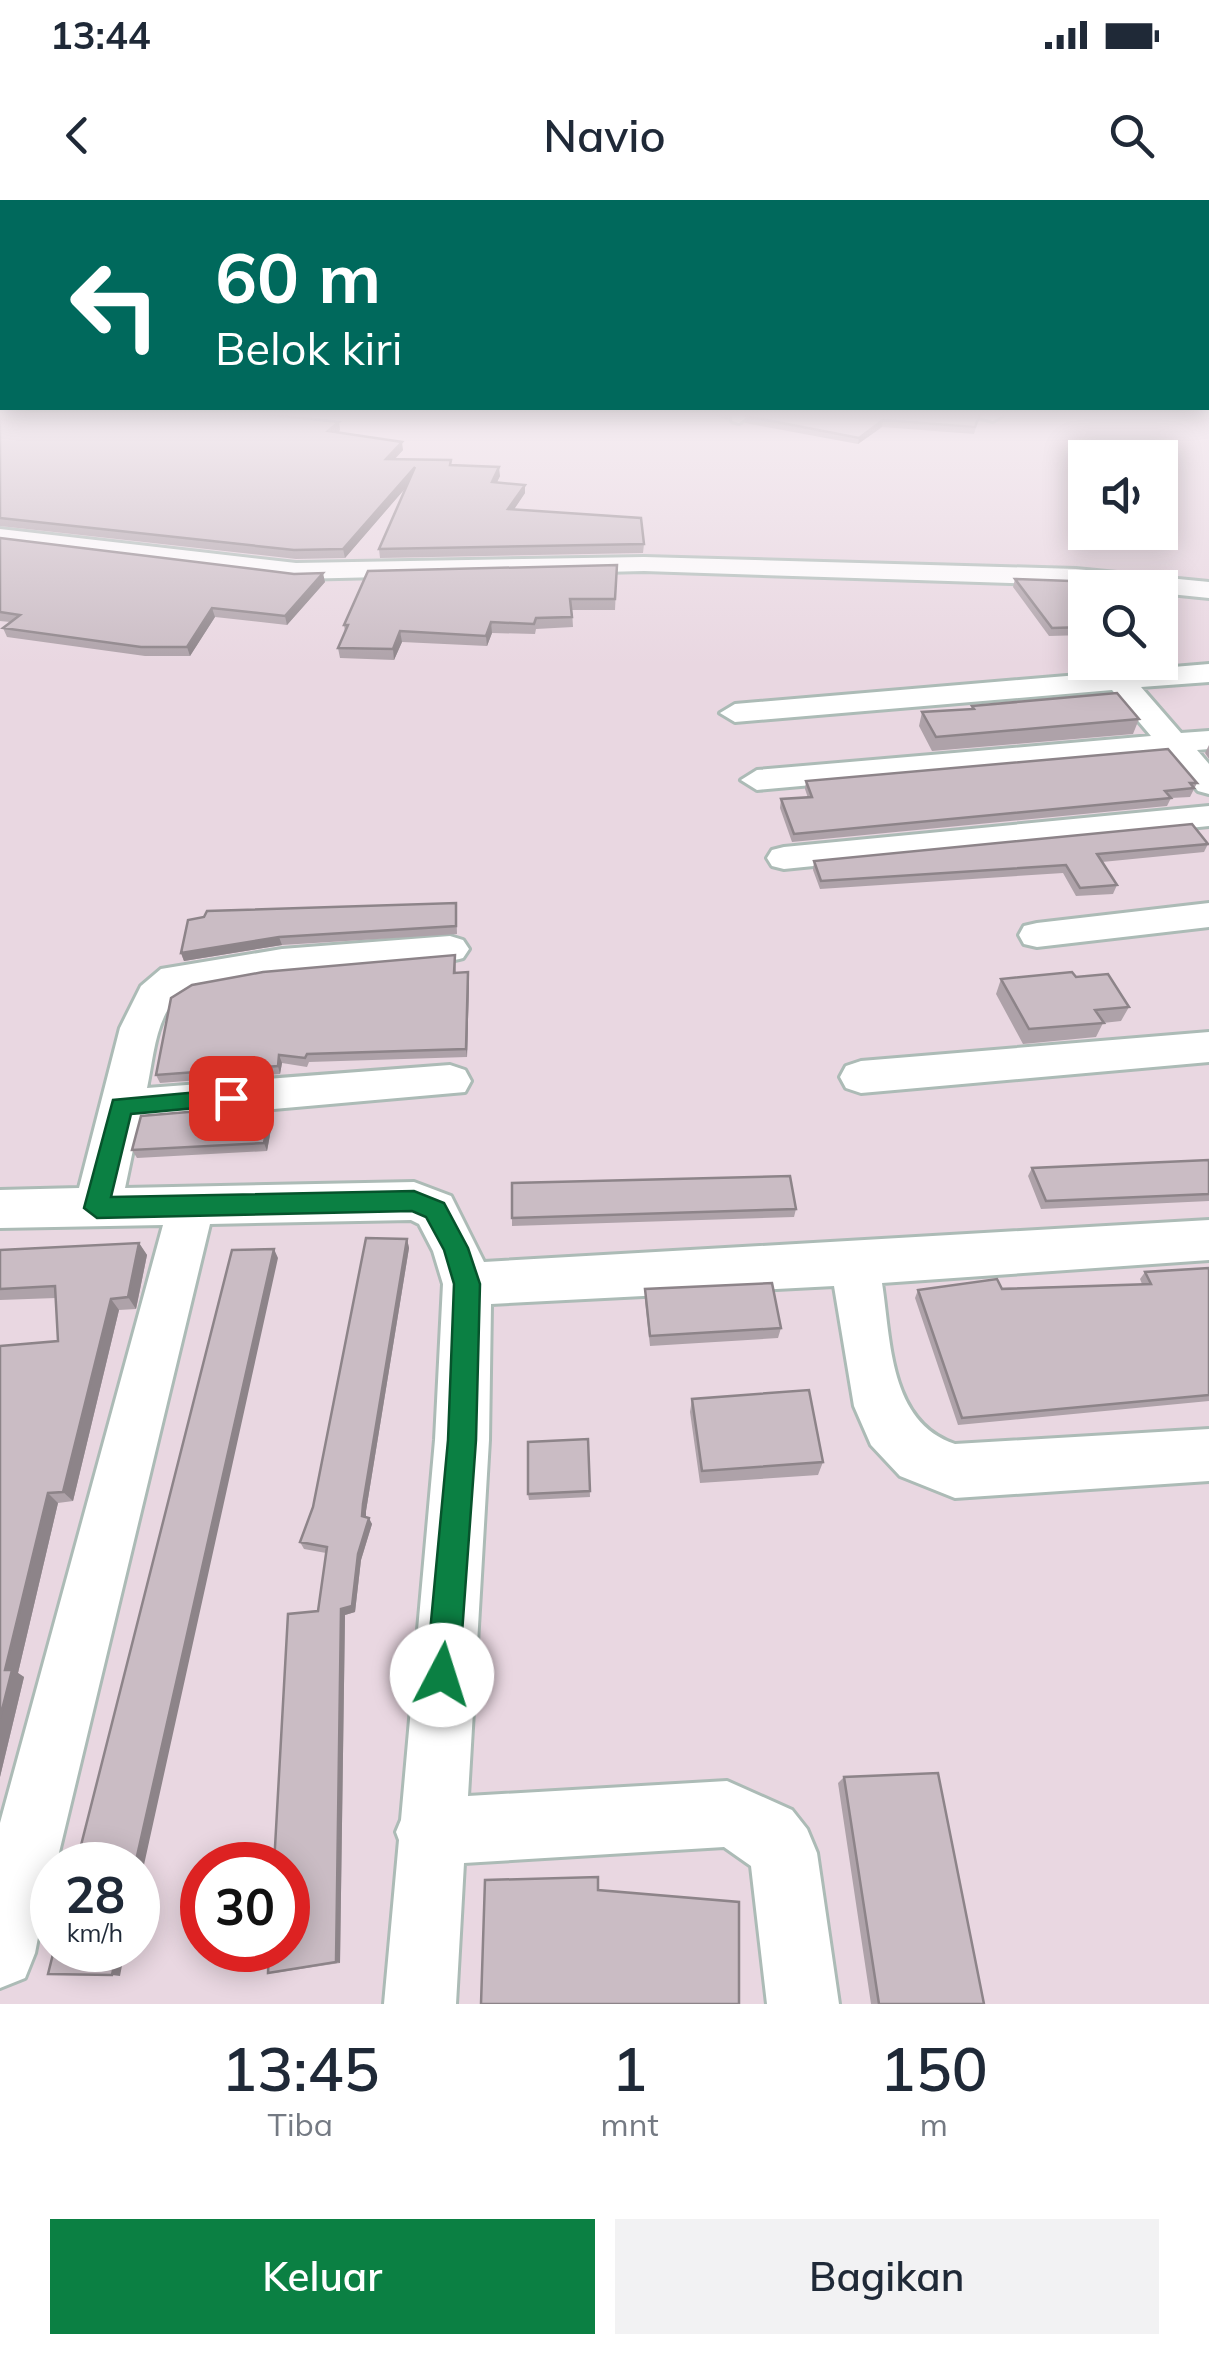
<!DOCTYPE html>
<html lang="id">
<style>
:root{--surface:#fff;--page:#f2f2f3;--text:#1f2937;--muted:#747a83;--accent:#0b8043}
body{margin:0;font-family:Mulish,sans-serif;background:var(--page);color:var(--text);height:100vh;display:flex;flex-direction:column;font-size:38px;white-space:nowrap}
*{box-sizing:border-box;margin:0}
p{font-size:32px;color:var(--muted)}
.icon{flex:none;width:55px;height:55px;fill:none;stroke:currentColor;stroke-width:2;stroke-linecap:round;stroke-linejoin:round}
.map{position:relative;height:1804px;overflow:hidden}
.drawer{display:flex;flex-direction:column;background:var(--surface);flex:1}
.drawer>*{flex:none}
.banner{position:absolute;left:0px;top:0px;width:1210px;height:210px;box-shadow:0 5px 25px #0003;background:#00695c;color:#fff;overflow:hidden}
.fabs{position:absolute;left:1068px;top:240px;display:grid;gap:20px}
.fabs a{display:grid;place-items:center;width:110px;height:110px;border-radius:0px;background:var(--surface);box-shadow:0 5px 25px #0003;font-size:50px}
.speed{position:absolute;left:30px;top:1642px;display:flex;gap:20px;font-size:50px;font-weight:700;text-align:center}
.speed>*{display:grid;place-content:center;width:130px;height:130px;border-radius:50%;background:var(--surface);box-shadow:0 5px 25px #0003;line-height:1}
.speed small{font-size:25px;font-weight:400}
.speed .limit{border:15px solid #d22;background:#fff;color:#111}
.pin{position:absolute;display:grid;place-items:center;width:85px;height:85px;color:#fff;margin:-42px;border-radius:20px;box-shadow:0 5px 15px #0006}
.me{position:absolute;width:110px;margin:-55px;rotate:5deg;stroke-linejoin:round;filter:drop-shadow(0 0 8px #0008)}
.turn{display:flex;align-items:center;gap:35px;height:210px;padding:0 50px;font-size:45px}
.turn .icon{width:130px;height:130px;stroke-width:2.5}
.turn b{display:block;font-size:70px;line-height:85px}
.eta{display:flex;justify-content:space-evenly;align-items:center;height:170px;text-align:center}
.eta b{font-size:60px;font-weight:600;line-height:70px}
.primary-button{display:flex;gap:20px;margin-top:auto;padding:20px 50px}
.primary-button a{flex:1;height:115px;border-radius:0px;background:var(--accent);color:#fff;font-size:40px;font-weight:600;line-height:115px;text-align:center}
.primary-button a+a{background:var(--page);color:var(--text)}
.status{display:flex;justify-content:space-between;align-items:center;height:70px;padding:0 50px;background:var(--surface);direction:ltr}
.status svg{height:28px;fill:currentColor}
header{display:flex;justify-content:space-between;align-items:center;height:130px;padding:0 50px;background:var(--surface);font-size:45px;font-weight:600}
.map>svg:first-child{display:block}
</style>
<div class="status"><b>13:44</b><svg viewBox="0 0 49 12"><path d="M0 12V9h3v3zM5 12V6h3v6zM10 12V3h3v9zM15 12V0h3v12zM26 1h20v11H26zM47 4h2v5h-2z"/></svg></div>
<header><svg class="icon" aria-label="back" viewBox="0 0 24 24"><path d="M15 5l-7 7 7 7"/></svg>Navio<svg class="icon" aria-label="search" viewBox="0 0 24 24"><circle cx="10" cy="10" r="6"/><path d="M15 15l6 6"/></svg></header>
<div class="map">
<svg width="1209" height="1804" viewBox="0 0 1209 1804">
<rect width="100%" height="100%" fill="#e9d7e1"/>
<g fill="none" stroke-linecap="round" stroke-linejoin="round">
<g stroke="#acbbb6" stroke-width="6">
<path id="minor" d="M732,213H752L739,223L732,221Z
M964,213H1001L1003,215L993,221Z
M0,329L296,363L644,357L1076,369L1209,382V398L1160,393V388L644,371L296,379L0,343Z
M1209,464V482L1141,487L1181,533L1209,531V549L1197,550L1209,564V594L1198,591L1166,553L757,590L741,580L757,570L1151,536L1112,490L735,522L720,513L735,504Z
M1209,606V626L784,669L772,666L767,658L772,650L784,647Z
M1209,703V727L1037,747L1024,744L1019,735L1024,726L1037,723Z
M450,736L463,740L469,749L463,758C407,774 207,767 175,800C155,821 153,861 147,888L450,865L465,870L471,881L465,892L139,921L125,988L414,982L451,996L484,1062L1209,1020V1060L882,1083C891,1141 889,1222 955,1244L1209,1229V1281L955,1298L900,1276L871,1245L854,1206L834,1086L491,1104L489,1240L468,1596L727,1581L792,1610L807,1629L817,1653L839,1804H767L751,1666L724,1647L464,1663L456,1804H384L399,1640L396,1632L401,1620L435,1240L443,1084L433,1051L419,1024L411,1020L210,1024L56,1665H52L35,1753L25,1778L0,1788V1623L163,1025L0,1028V990L79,988L120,828L141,786L161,769L282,749Z
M1209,832V862L861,893L846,888L840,877L846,866L861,861Z"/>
</g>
<use href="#minor" fill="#fff" fill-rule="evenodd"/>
</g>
<path fill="#aea2a9" d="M0,213H261L339,222L340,230L338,232L403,250L395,259L452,265L500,276L497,282L525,293L514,309L644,344L643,353L380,358L379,349L406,287L345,358L296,359L0,326Z
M708,213H729L728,220Z
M980,214L974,234L882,227L858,244L745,223L746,216Z
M0,338L325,382L287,425L215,417L190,456H145L7,437L3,428L10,422L0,421Z
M617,365L615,410H572L573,427L536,429L535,434L492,433L487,446L402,442L394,460L340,458L338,448L345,432L344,425Z
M1015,379L1085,388V435L1049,436L1013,387Z
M972,506L1139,519L1133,534L932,551L919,526L922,512L971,509Z
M1209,545V559L1205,553Z
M806,581L1197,583L1190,597L1171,598L1167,606L792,642L780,608L781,599L808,598L805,589Z
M1208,644L1204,652L1102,662L1117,685L1113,694L1076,696L1063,673L820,689L813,670L814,661Z
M456,703L457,734L282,745L184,761L181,753Z
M455,755L456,773L469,781L467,857L309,862L307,867L282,863L280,874L160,883L156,875Z
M1076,777L1129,807L1121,821L1103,823L1096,837L1023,844L996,794L1001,779Z
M271,905L274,913L267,951L137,958L132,950Z
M1209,960V1001L1041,1009L1028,976L1032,968Z
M796,1009L794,1017L512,1026V1018Z
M407,1039L409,1048L366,1311V1317L372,1324L361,1360L355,1412L345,1415L340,1763L274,1773H268L326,1353L304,1349L300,1342Z
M139,1043L147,1055L136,1109L119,1110L73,1301L58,1303L18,1473L24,1477L0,1577V1146L58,1141L56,1098L0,1100V1050Z
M1209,1068V1201L958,1225L915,1098L918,1090L1142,1084L1140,1079L1145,1072Z
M645,1089L781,1128L778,1138L650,1146L645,1100Z
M692,1199L823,1262L818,1275L700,1283L690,1212Z
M588,1239L590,1297L529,1300L528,1294Z
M844,1577L984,1804H871L838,1583Z"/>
<path fill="#8d8489" d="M883,220L882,227L858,244L859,238Z
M339,222L340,230L330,239L328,231Z
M402,242L403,250L387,267L386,259Z
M415,267L416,276L345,358L343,349Z
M499,267L500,276L493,290L492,282Z
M525,285V293L509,317L508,309Z
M323,373L325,382L287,425L285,416Z
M212,408L215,417L190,456L187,447Z
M491,422L492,433L487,446L486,436Z
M400,431L402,442L394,460L393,449Z
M279,737L282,745L184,761L181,753Z
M468,772L469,781L467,857L466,849Z
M279,855L282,863L280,874L278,866Z
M271,905L274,913L267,951L264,943Z
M407,1039L409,1048L366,1311V1323L362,1316L363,1304Z
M139,1043L147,1055L136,1109L128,1097Z
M274,1049L278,1058L138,1692V1665H135Z
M111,1099L119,1110L73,1301L63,1292Z
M48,1293L58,1303L18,1473L24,1477L0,1577V1518L5,1470Z
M369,1318L372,1324L361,1360L355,1412L345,1415L340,1763L336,1762L341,1409Z
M117,1750H125L120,1776L112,1775Z"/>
<path fill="#cabcc4" stroke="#8d8489" stroke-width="2.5" d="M0,213H254L339,222L328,231L402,242L386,259L451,260L450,265L499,267L492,282L525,285L508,309L641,318L644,344L379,349L415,267L343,349L294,350L0,318Z
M749,213H975L980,214L975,227L883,220L859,238L746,216Z
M0,338L294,374L323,373L285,416L212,408L187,447H141L3,428L20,415L0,412Z
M617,365L615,399H570L572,417L536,418L534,424L491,422L486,436L400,431L393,449L338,448L348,425H344L368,371Z
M1015,379L1126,383L1129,388H1085V427L1052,428Z
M1117,493L1139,519L936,537L922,512L974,509L972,506Z
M1168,549L1197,583H1190L1194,588L1165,591L1171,598L794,634L781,599L812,597L806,581Z
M1192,624L1208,644L1097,654L1117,685L1080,688L1066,665L821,681L814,661Z
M456,703V726L279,737L181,753L188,720L204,717L207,711Z
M455,755L454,773L468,772L466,849L307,854L305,858L279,855L278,866L156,875L171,798L192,785L263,772Z
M1072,772L1076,777L1108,774L1129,807L1095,810L1104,823L1029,829L1001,779Z
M271,905L264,943L132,950L141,916Z
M1209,960V994L1046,1001L1032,968Z
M790,976L796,1009L512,1018V983Z
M366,1038L407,1039L363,1304L362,1316L369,1318L358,1354L352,1406L341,1409L336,1762L268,1773L269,1750H288V1665H274L288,1414L318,1411L327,1347L300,1342L313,1307Z
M139,1043L128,1097L111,1099L63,1292L48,1293L5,1470H12L0,1518V1146L58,1141L55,1086L0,1089V1050Z
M274,1049L135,1665H76L232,1050Z
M1209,1068V1195L962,1218L918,1090L997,1079L1002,1089L1151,1084L1145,1072Z
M772,1083L781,1128L650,1136L645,1089Z
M809,1190L823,1262L702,1271L692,1199Z
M588,1239L590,1291L528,1294V1242Z
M938,1573L984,1804H879L844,1577Z
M598,1677V1690L739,1702V1804H481L485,1680Z
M54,1750H117L112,1775L48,1774Z"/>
<linearGradient id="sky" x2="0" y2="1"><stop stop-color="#75cbbe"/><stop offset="0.46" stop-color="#f5edf2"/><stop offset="1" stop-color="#f5edf2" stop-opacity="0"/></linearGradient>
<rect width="1209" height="465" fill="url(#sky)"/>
<path fill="#0b8043" stroke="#07532c" stroke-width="2.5" d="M231,889L239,891V904L131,914L111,997L414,991L444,1003L468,1048L480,1084L476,1240L459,1475L454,1487L442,1491L431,1487L426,1475L448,1240L454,1084L444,1050L426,1017L412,1011L97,1018L84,1008L113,900Z"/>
</svg>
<div class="fabs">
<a><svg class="icon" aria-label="sound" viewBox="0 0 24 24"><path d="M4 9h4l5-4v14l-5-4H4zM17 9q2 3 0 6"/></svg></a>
<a><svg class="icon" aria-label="search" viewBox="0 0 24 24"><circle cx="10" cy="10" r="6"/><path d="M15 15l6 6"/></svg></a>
</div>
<div class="speed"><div>28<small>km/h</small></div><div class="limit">30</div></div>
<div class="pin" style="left:231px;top:898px;background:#d93025"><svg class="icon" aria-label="arrive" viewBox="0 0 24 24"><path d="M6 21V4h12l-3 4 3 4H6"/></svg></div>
<svg class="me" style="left:442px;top:1475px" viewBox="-20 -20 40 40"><circle r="19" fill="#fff"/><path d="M0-13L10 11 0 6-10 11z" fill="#0b8043"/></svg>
<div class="banner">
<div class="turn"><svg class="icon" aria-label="left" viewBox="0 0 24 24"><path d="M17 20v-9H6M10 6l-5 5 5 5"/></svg><div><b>60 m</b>Belok kiri</div></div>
</div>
</div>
<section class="drawer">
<div class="eta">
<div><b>13:45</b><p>Tiba</p></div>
<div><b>1</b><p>mnt</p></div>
<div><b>150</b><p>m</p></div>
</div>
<div class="primary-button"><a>Keluar</a><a>Bagikan</a></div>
</section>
